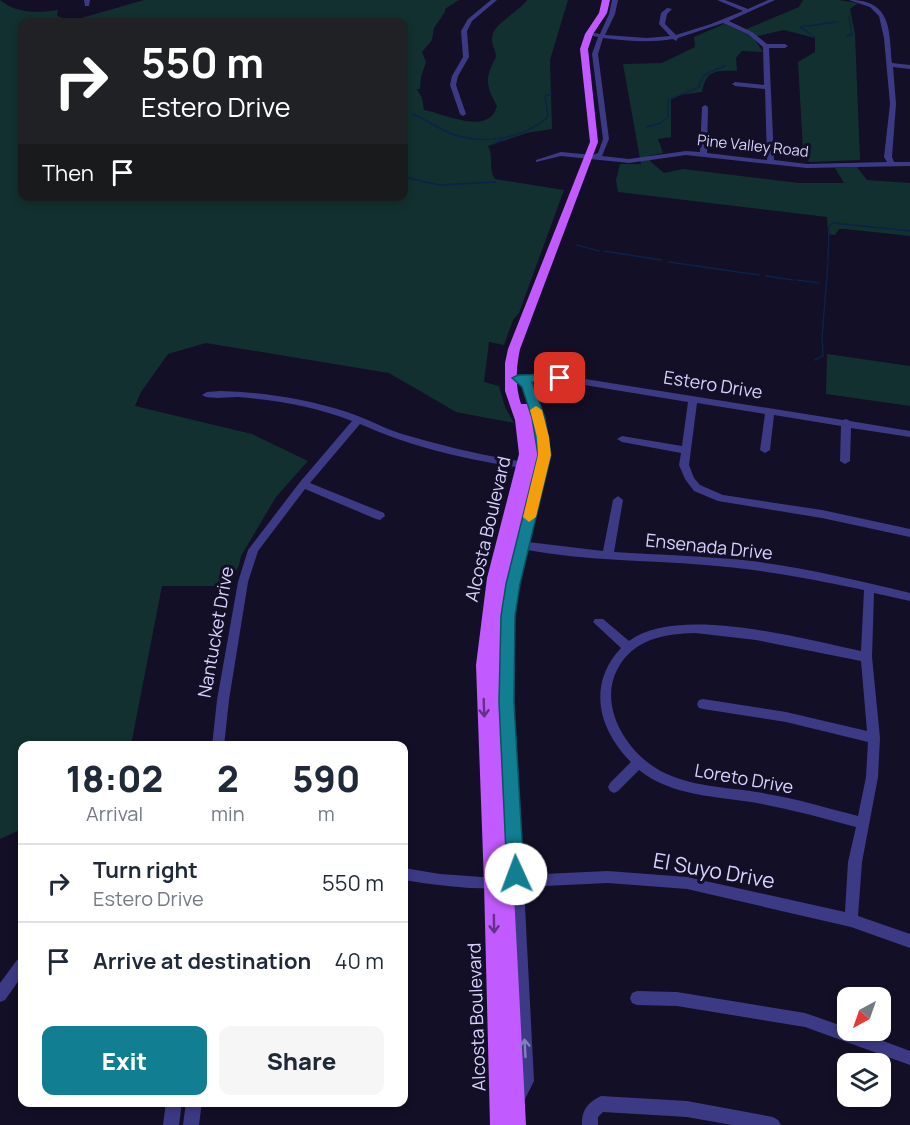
<!DOCTYPE html>
<style>
:root{--surface:#fff;--page:#f6f6f7;--text:#1f2937;--muted:#747a83;--line:#e0e1e3;--accent:#117e91}
body{margin:0;font-family:Manrope,sans-serif;background:var(--page);color:var(--text);height:100vh;display:flex;flex-direction:column;font-size:22px;white-space:nowrap}
*{box-sizing:border-box;margin:0}
p{font-size:20px;color:var(--muted)}
.icon{flex:none;width:33px;height:33px;fill:none;stroke:currentColor;stroke-width:2;stroke-linecap:round;stroke-linejoin:round}
.map{position:relative;flex:1;overflow:hidden}
.sheet{position:absolute;left:18px;top:741px;width:390px;height:366px;display:flex;flex-direction:column;background:var(--surface);border-radius:12px;box-shadow:0 3px 9px #0003}
.sheet>*{flex:none}
.guide{position:absolute;left:18px;top:18px;width:390px;height:183px;border-radius:12px;box-shadow:0 3px 9px #0003;background:#202124;color:#fff;overflow:hidden}
.needle{width:39px;rotate:220deg}
.fabs{position:absolute;left:837px;top:987px;display:grid;gap:12px}
.fabs a{display:grid;place-items:center;width:54px;height:54px;border-radius:12px;background:var(--surface);box-shadow:0 3px 9px #0003;font-size:30px}
.pin{position:absolute;display:grid;place-items:center;width:51px;height:51px;color:#fff;margin:-26px;border-radius:12px;box-shadow:0 3px 9px #0006}
.me{position:absolute;width:66px;margin:-33px;rotate:358deg;stroke-linejoin:round;filter:drop-shadow(0 0 4px #0008)}
.turn{display:flex;align-items:center;gap:21px;height:126px;padding:0 24px;font-size:27px}
.turn .icon{width:78px;height:78px;stroke-width:2.5}
.turn b{display:block;font-size:42px;line-height:51px}
.then{display:flex;align-items:center;height:57px;padding:0 24px;background:#0003;gap:12px;font-size:22px}
.eta{display:flex;justify-content:space-evenly;align-items:center;height:102px;text-align:center}
.eta b{font-size:36px;font-weight:800;line-height:42px}
.action{display:flex;gap:12px;margin-top:auto;padding:12px 24px}
.action a{flex:1;height:69px;border-radius:12px;background:var(--accent);color:#fff;font-size:24px;font-weight:800;line-height:69px;text-align:center}
.action a+a{background:var(--page);color:var(--text)}
ul{padding:0;list-style:none}
li{display:flex;align-items:center;gap:18px;height:78px;padding:0 24px;border-top:2px solid var(--line)}
li div{flex:1}
li b{display:block;font-size:22px}
li em{font-style:normal}
.map>svg:first-child{display:block}
</style>
<div class="map">
<svg width="910" height="1125" viewBox="0 0 910 1125">
<rect width="100%" height="100%" fill="#130f26"/>
<path fill="#12302f" fill-rule="evenodd" d="M0,0C17,14 37,13 58,10L57,16L71,21L144,0H459L445,9V12L434,28L432,40L422,52L426,62L421,77L420,89H417L422,98L424,110C443,113 489,137 497,106C485,84 485,78 496,57C496,50 491,45 492,38C492,24 519,12 527,0H568L550,60L552,129L527,133L488,146C494,155 488,169 495,179L564,190L519,313L513,320L504,345L489,342L484,382L499,386L505,407L514,423L456,412L389,373L206,343L168,354L141,392L135,406L252,434L308,461L276,497L241,556L239,565L229,586H162L131,745L22,746V829L0,839ZM22,22H404V196H22Z
M803,0H838L858,3L850,9L855,34L860,160L809,162L803,150L798,62L815,52V38L784,30L753,37L763,52L742,51L736,58L737,71C716,70 706,70 702,92L680,95L671,100V137L658,139L663,153L649,156L651,162L664,173L683,169L799,183H844L835,168L857,167L867,180L910,183V236L845,229H839L835,235L828,234L827,217L618,192L616,180L620,164H641L623,64L662,63L695,47L694,37L724,24L742,31L799,7Z
M827,354L910,366V406L826,394Z"/>
<g fill="none" stroke-linecap="round" stroke-linejoin="round">
<path stroke="#0c2248" stroke-width="1.5" d="M847,36L852,35L849,17
M815,37L800,27L836,22
M412,114C425,119 437,128 450,133C482,146 523,139 548,117L545,96L552,94
M647,127L661,123L668,117V100L699,87C701,73 713,71 725,66
M493,144L502,140
M404,177L439,185L496,182
M577,245L599,251
M604,251L661,260
M828,261L829,226L833,223L910,231
M669,262L759,275
M766,276L793,280
M797,280L819,283
M815,360L823,356L822,337L828,263"/>
<path fill="#3d3a85" fill-rule="evenodd" d="M84,0H90L89,6H85Z
M491,0H497L472,21L467,31L469,57L458,76L456,85L466,114L463,116L460,114L450,85L452,76L463,57L461,31L468,19Z
M612,0H618L615,14L605,35L647,38L670,36L659,24L661,13L667,8L672,9L667,14L665,24L676,35L711,24L743,11L717,0H725L748,9L768,0H775L729,21L752,32L767,44H785L788,46L785,48H769L774,160L807,164L887,162L884,157L890,104L884,38L879,16L870,7L849,0C892,0 889,30 892,63L910,65V69L893,67L896,104L892,157L894,162H910V166L807,168L686,155L629,163L561,156L536,162V160L561,152L593,155L598,153L603,139L592,54L598,37L586,34L589,32L600,34L609,14ZM723,23L748,34L763,47L764,85L735,82L732,84L735,86L765,89L767,160L707,153L708,107L705,105L702,107L700,152L686,151L629,159L602,156L609,139L598,54L603,38C627,41 650,43 673,39L676,41L678,38Z
M560,375L843,420L846,419L850,421L910,431V437L851,428L850,461L845,464L840,461L841,426L774,415L770,450L765,453L760,450L765,414L697,403L689,465L694,478L700,485L723,495L822,510L910,529V537L822,518L718,501L694,491L685,479L679,465L681,453L622,442L617,439L622,436L682,446L688,402L560,381L529,382L532,385L543,418L550,455L528,542L603,551L613,500L618,496L623,500L614,552C660,555 706,556 752,561C805,568 858,580 910,593V601L874,593L872,657L880,738L878,777L862,862L858,916L910,934V948L851,927L687,889L608,883L524,887L534,1081L523,1103L518,1106L513,1103L510,1098L519,1080L511,888C474,890 440,886 404,880V868L440,874L482,877L510,875L500,663L508,584L517,548L512,547L511,544L512,541H519L540,455L533,418L524,387L512,379L516,376ZM527,550C586,561 645,560 705,565C759,569 811,579 864,590L861,651C803,639 678,604 629,641L603,619H595L593,622L621,648C587,684 598,729 631,762L610,783L608,787L610,791L614,793L618,791L639,770C673,797 717,796 757,803C790,809 823,818 856,827L848,862L845,912L687,877L608,871L523,875L512,663L518,584ZM695,633L756,640L861,661L867,731L786,712L703,699L699,700L697,704L699,708L703,709L786,722L868,742L866,777L858,816C824,807 790,797 756,792C726,787 695,787 667,774C631,759 597,709 617,670C633,639 663,634 695,633Z
M220,391C263,392 306,399 347,412C366,418 383,428 402,434C442,446 482,455 523,462L528,465L523,468C467,460 411,447 360,424L310,483L384,513L385,516L380,520L376,519L305,489L258,551L248,582L229,700L224,746H212L217,700L238,582L248,550L300,482L352,421C317,407 276,400 238,397C229,397 209,400 202,395L207,392Z
M22,958V976L5,1000L0,1002V983L17,960Z
M637,991L677,992L805,1013L848,1028V1030H854L910,1051V1065L805,1027L677,1006L637,1005L632,1003L630,998L632,993Z
M601,1096L687,1101L773,1117L778,1120L781,1125H732L687,1117L603,1112L598,1117V1125H582C581,1111 588,1102 601,1096Z
M166,1102H182L179,1125H163Z
M186,1102H202L199,1125H183Z"/>
<path fill="#c25bff" fill-rule="evenodd" d="M602,0H610L607,13L593,34L588,49L598,142L520,349C516,368 515,386 521,404H529L531,407L540,436L539,467L510,583L502,663L526,1125H490L484,883L476,665L487,578L519,454L515,420L505,391V363L508,349L590,142L580,49L585,34L599,13Z"/>
</g>
<defs><path id="oneway-shaft" d="M-6 0H5M1.5-3L5.5 0L1.5 3" fill="none" stroke-width="1.6" stroke-linecap="round" stroke-linejoin="round" transform="scale(1.5)"/></defs>
<g stroke="#623188">
<use href="#oneway-shaft" transform="translate(484 708) rotate(88)"/>
<use href="#oneway-shaft" transform="translate(494 924) rotate(89)"/>
</g>
<use stroke="#837fbc" href="#oneway-shaft" transform="translate(525 1048) rotate(-93)"/>
<path fill="#117e91" stroke="#0b525e" stroke-width="1.5" d="M560,374L565,378L564,381L532,382L545,418L551,455L520,584L515,616L514,702L524,874L522,879L516,882L510,879L507,874L499,702L501,616L506,584L538,455L532,418L522,387L512,378L518,375Z"/>
<path fill="#f59e0b" d="M536,406L542,410L549,437L551,455L536,517L529,522L523,517L538,455L537,437L530,410Z"/>
<g text-anchor="middle" stroke-width="6" stroke-linejoin="round" paint-order="stroke">
<g font-size="15" fill="#d9d4ff" stroke="#130f26">
<text transform="translate(753 146) rotate(6)" y="5">Pine Valley Road</text>
</g>
<g font-size="18" fill="#d9d4ff" stroke="#130f26">
<text transform="translate(713 385) rotate(9)" y="6">Estero Drive</text>
<text transform="translate(488 529) rotate(-77)" y="6">Alcosta Boulevard</text>
<text transform="translate(709 547) rotate(6)" y="6">Ensenada Drive</text>
<text transform="translate(216 632) rotate(-80)" y="6">Nantucket Drive</text>
<text transform="translate(744 779) rotate(10)" y="6">Loreto Drive</text>
<text transform="translate(477 1017) rotate(-92)" y="6">Alcosta Boulevard</text>
</g>
<g font-size="21" fill="#d9d4ff" stroke="#130f26">
<text transform="translate(714 871) rotate(10)" y="7">El Suyo Drive</text>
</g>
</g>
</svg>
<div class="fabs">
<a><svg class="needle" viewBox="-14 -14 28 28"><path d="M0-13l5 13h-10z" fill="#e53935"/><path d="M0 13l5-13h-10z" fill="#747a83"/></svg></a>
<a><svg class="icon" aria-label="layers" viewBox="0 0 24 24"><path d="M12 4l9 5-9 5-9-5zM3 14l9 5 9-5"/></svg></a>
</div>
<div class="pin" style="left:560px;top:378px;background:#d93025"><svg class="icon" aria-label="arrive" viewBox="0 0 24 24"><path d="M6 21V4h12l-3 4 3 4H6"/></svg></div>
<svg class="me" style="left:516px;top:874px" viewBox="-20 -20 40 40"><circle r="19" fill="#fff"/><path d="M0-13L10 11 0 6-10 11z" fill="#117e91"/></svg>
<div class="guide">
<div class="turn"><svg class="icon" aria-label="right" viewBox="0 0 24 24"><path d="M7 20v-9h11M14 6l5 5-5 5"/></svg><div><b>550 m</b>Estero Drive</div></div>
<div class="then">Then<svg class="icon" aria-label="arrive" viewBox="0 0 24 24"><path d="M6 21V4h12l-3 4 3 4H6"/></svg></div>
</div>
<section class="sheet">
<div class="eta">
<div><b>18:02</b><p>Arrival</p></div>
<div><b>2</b><p>min</p></div>
<div><b>590</b><p>m</p></div>
</div>
<ul>
<li><svg class="icon" aria-label="right" viewBox="0 0 24 24"><path d="M7 20v-9h11M14 6l5 5-5 5"/></svg><div><b>Turn right</b><p>Estero Drive</p></div><em>550 m</em></li>
<li><svg class="icon" aria-label="arrive" viewBox="0 0 24 24"><path d="M6 21V4h12l-3 4 3 4H6"/></svg><div><b>Arrive at destination</b></div><em>40 m</em></li>
</ul>
<div class="action"><a>Exit</a><a>Share</a></div>
</section>
</div>
